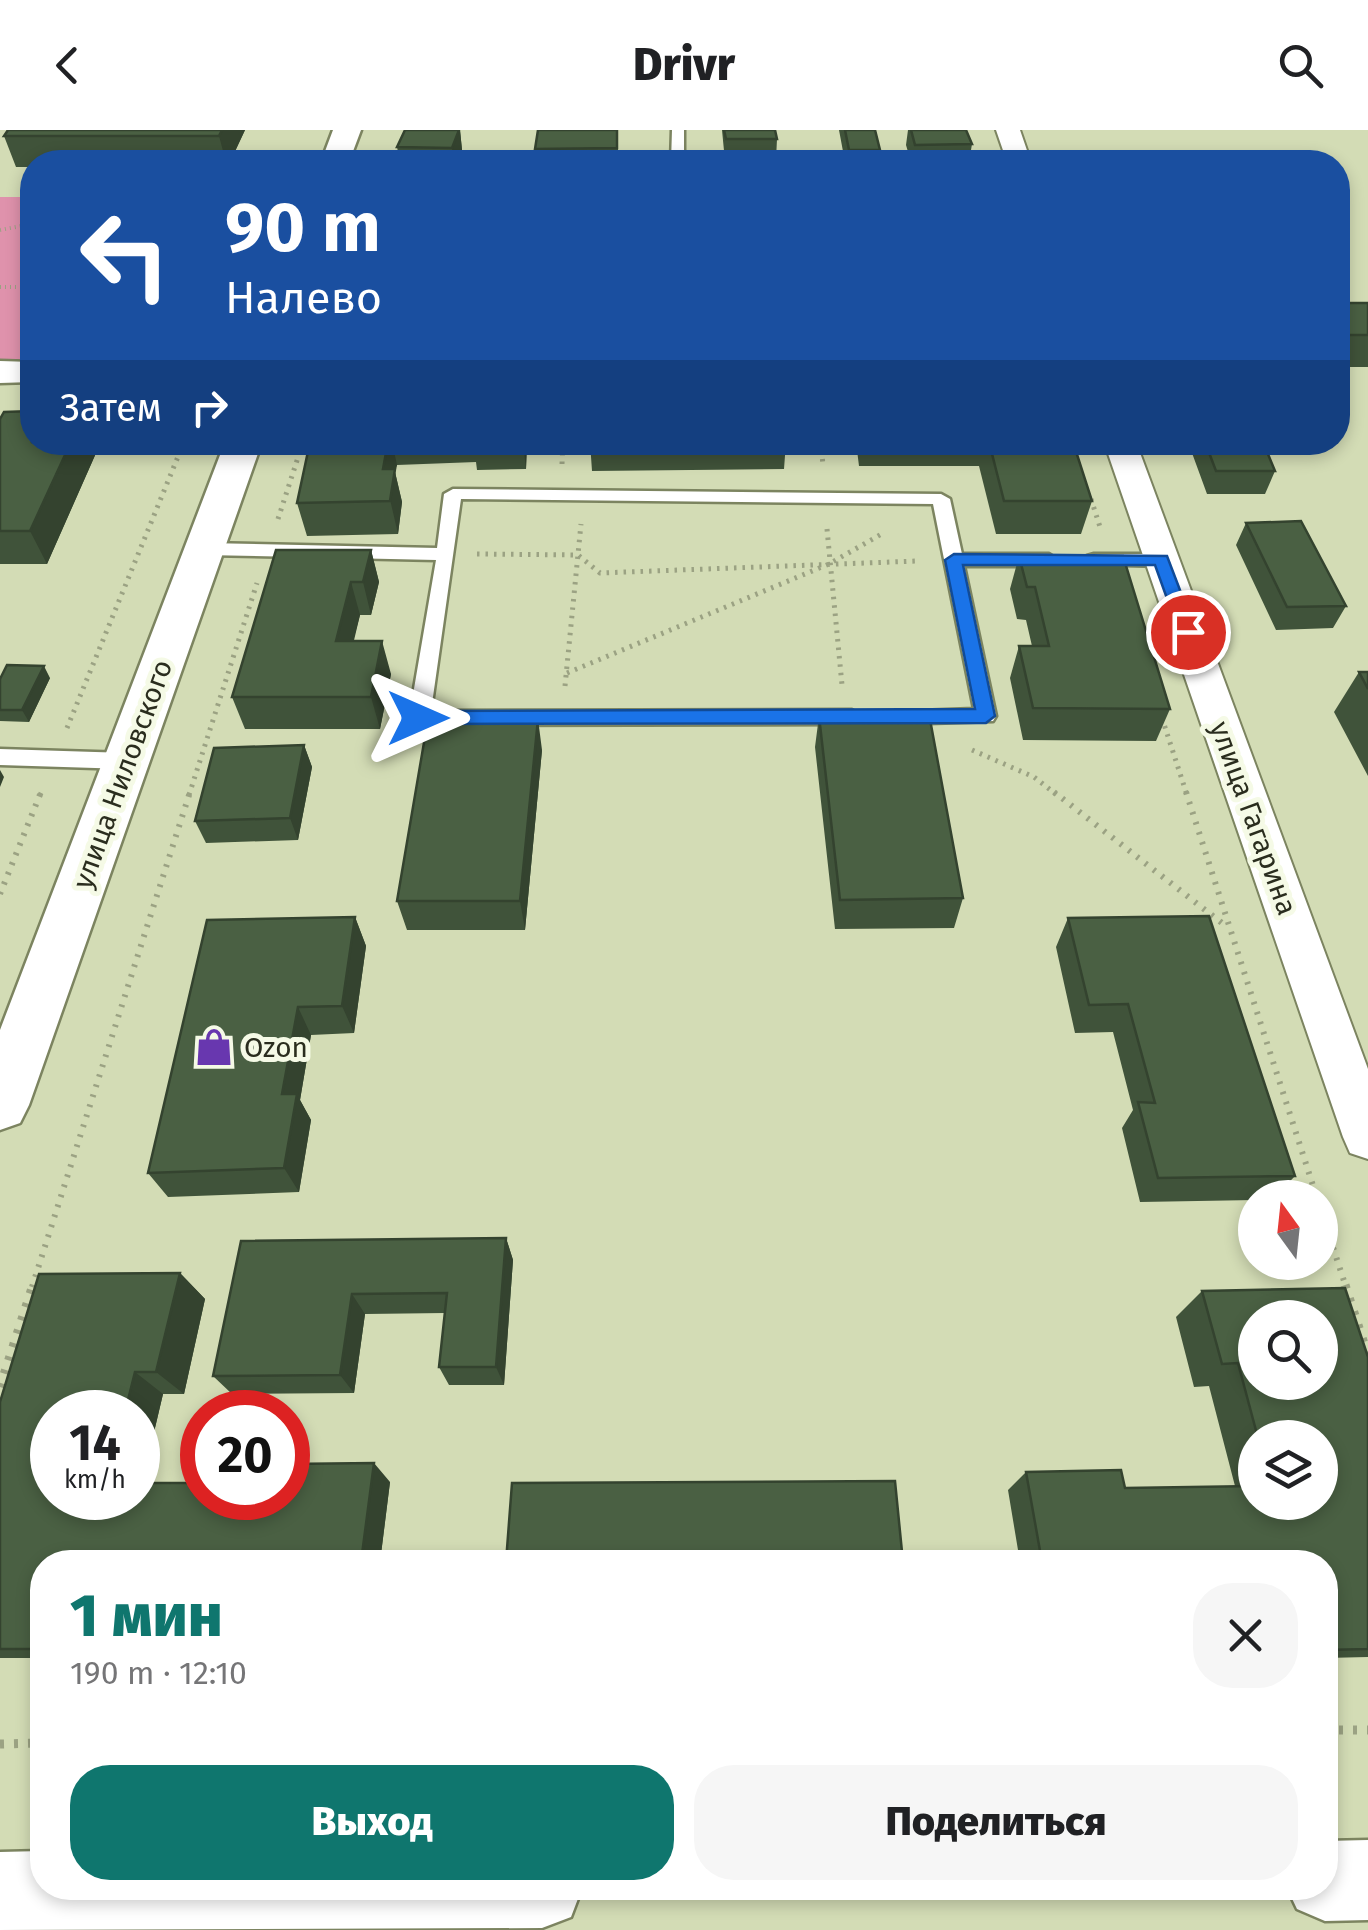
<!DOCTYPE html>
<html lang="ru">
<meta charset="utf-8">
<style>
:root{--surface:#fff;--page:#f6f6f6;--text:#202124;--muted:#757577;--accent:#0f766e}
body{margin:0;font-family:"Fira Sans",sans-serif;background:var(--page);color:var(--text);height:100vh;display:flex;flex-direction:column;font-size:38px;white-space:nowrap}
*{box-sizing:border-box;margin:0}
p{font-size:32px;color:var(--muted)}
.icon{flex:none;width:55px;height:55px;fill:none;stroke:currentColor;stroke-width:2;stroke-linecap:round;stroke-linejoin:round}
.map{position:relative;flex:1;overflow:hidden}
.drawer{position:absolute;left:30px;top:1420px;width:1308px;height:350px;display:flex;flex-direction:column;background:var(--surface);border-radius:40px;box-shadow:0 5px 15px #0003}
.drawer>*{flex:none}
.guide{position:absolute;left:20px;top:20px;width:1330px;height:305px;border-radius:40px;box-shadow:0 5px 15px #0003;background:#1a4fa0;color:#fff;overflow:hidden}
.needle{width:65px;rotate:345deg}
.fabs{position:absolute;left:1238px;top:1050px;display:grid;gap:20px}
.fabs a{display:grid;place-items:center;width:100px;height:100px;border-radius:50%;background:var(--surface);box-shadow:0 5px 15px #0003;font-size:50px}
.speed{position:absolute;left:30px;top:1260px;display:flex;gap:20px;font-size:50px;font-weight:700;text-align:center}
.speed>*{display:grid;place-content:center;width:130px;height:130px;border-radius:50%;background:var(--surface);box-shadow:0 5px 15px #0003;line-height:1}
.speed small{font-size:25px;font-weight:400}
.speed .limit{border:15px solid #d22;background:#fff;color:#111}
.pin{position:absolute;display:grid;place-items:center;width:85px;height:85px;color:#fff;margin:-42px;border:5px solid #fff;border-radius:50%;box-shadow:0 2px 10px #0007}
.me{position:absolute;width:110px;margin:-55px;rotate:90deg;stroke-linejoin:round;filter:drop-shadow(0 0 8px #0008)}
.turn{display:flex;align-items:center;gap:35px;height:210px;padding:0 40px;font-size:45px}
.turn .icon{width:130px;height:130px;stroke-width:2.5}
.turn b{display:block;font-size:70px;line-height:85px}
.then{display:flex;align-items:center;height:95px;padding:0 40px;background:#0003;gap:20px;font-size:38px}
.round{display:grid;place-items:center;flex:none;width:105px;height:105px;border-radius:40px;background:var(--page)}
.head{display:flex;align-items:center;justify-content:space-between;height:170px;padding:0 40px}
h1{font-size:60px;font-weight:800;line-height:75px;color:var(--accent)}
.primary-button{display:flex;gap:20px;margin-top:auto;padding:20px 40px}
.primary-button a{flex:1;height:115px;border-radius:40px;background:var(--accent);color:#fff;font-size:40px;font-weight:800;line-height:115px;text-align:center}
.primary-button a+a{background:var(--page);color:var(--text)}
header{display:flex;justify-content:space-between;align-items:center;height:130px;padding:0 40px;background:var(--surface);font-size:45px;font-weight:800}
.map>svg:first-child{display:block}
</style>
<header><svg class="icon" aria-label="back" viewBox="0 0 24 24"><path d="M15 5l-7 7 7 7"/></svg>Drivr<svg class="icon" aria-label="search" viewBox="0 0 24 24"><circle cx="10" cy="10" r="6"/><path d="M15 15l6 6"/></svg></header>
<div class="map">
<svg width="1368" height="1800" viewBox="0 0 1368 1800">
<rect width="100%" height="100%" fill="#d3dcb5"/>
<path fill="#df92ac" d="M0,67H32V235H0Z"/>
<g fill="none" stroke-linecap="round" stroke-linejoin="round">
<g stroke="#7c8460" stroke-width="5">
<path id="service" d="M672,0H684V32H671Z
M453,359L941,364L950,369L962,424H1049L1058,430L1049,436H964L996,586L993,591L897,594L887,587L890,582L974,579L933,374L461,369L431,581L852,580L862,587L852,594L419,595L409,588L436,430L205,425L196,419L205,413L437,418L444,364Z
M1094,424H1162L1171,430L1162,436L1087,434V426Z
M0,619L127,623L138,631L127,639L0,635Z"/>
</g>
<g stroke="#7c8460" stroke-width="4">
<path id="minor" d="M996,0H1020L1031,32H1007Z
M1104,312H1136L1368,939V1029L1350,1023L1343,1007Z"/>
</g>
<g stroke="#7c8460" stroke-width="5">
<path id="tertiary" d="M333,0H361L349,32H321Z
M0,231L32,232V252L0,253Z
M225,312H262L29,975L20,993L0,1000V900Z
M1368,1710V1790L1325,1791L1297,1779L1287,1758H1325V1711Z
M42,1721V1758H582L571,1787L542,1798L0,1800V1722Z"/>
</g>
<path stroke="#9ba283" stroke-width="4" stroke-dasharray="1 4" stroke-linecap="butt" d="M0,100L32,94
M0,157H32"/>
<path stroke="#9ba283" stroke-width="5" stroke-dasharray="2.5 6" stroke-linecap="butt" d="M821,312L823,336
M562,334L563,312
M1091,369L1101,400
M278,389L303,312
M827,399L842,555
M477,424L578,425L600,443L918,431
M567,543L829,434L885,402
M565,556L581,394
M1162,588L1187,665
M67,598L184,312
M972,620L1034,647L1057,665
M40,665L42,661
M189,665L257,453"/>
<path stroke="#9ba283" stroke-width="6" stroke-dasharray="2.5 8" stroke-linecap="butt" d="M1054,662L1227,797
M1186,662L1317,1068
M0,764L41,662
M1320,1078L1346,1157
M32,1157L190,662"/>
<path stroke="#9ba283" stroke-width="9" stroke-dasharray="4 10" stroke-linecap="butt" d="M1345,1155L1368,1226
M0,1257L33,1155
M1325,1600H1368
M0,1614L42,1613"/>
<use href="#service" fill="#fff" fill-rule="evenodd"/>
<use href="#minor" fill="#fff" fill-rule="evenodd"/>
<use href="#tertiary" fill="#fff" fill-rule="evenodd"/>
</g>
<path fill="#40533a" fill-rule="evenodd" d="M8,0H245L230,32H32V37H16L4,6Z
M460,0L462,20L457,32H400L397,17Z
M722,0H775L777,9L776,30L725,31Z
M839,0H875L880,20L879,32H845Z
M908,0H966L972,14L969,32H911L906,15Z
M535,19H618V32H537Z
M1338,173H1368V237H1338Z
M0,289L32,312L100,314L47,434H0Z
M310,312H527L526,339L477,340L476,332L397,335L395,342L402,372L398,404L307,406L297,373Z
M590,312H786L784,339L592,341Z
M856,312H1073L1092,371L1081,404H996L979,336H859Z
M1188,312H1263L1275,341L1265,364H1207Z
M1246,393L1346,476L1333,498L1276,500L1236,415Z
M371,420L379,452L371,485H360L353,511L391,544L380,599H245L232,567Z
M1019,426L1170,579L1156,611L1023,610L1010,548L1019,516H1032L1026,490L1017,489L1010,459Z
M1359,542H1368V646L1334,582Z
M50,548L29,592L0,591V549Z
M819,586L963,768L954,798L835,799L815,617Z
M304,615L312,637L298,710L206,713L195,691Z
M542,620L525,800H407L397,771Z
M355,787L366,816L354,903L311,905L300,970L311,990L299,1062L168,1067L148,1043Z
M1068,788L1295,1046L1274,1068H1255V1070L1140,1072L1122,998L1133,980L1113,902L1075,903L1056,817Z
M506,1108L513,1130L504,1255H449L439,1237L445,1183L365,1184L354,1263L232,1264L213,1246L241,1111Z
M180,1143L205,1169L184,1264H163L142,1353L390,1352L380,1432H42V1528H0V1272Z
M1202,1161L1368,1227V1527L1325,1528V1432H1020L1008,1360L1026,1342L1125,1358L1235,1356L1209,1256L1194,1257L1176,1187ZM1255,1308H1320L1255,1372Z"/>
<path fill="#34432f" d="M222,0H245L230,32H226L219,6Z
M460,0L462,20L457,32H454L452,18Z
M71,312L100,314L47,434L30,401Z
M388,312H392L397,335L395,342L402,372L398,404L383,339Z
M523,312H527L526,339Z
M371,420L379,452L371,485L363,452Z
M351,452L360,485L346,544L336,511Z
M382,511L391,544L380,599L371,567Z
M44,536L50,548L29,592L22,580Z
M538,589L542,620L525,800L520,771Z
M304,615L312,637L298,710L290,688Z
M0,640L4,647L0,657Z
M355,787L366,816L354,903L342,876Z
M298,877L311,905L300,970L311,990L299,1062L284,1038L282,964Z
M506,1108L513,1130L504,1255L496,1237Z
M180,1143L205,1169L184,1264L156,1242Z
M352,1164L365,1184L354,1263L340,1245Z
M135,1242L163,1264L138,1370V1282H125Z
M374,1333L390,1352L380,1432H361Z"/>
<path fill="#4a6043" stroke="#34432f" stroke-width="2.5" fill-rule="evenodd" d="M8,0H222L219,6H4Z
M405,0H459L452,18L397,17Z
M538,0H617V18L535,19Z
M724,0H775L777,9H726Z
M845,0H875L880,20H849Z
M911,0H966L972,14L915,15Z
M1338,173H1368V205H1338Z
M32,281V312H71L30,401H0V289L4,282Z
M310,312H388L383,339H395L390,371L297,373Z
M989,312H1073L1092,371H1004Z
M1205,312H1263L1275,341H1216Z
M1301,391L1346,476L1287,477L1246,393Z
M276,420H371L363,452H351L336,511H382L371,567H232Z
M1019,426H1123L1170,579L1033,578L1019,516H1049L1035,457H1027Z
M7,535L44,536L22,580H0V549Z
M1359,542H1368V559Z
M929,584L963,768L840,770L819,586Z
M428,589H538L520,771H397Z
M304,615L290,688L195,691L214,618Z
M1209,786L1295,1046L1158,1048L1138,972L1155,973L1128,874L1089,875L1068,788Z
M355,787L342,876L298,877L282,964H297L284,1038L148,1043L207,790Z
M506,1108L496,1237H439L447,1163L352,1164L340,1245L213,1246L241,1111Z
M180,1143L156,1242H135L125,1282H52V1368H138V1353H202V1368H288V1334L374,1333L361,1432H42V1519H0V1272L39,1144Z
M1345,1158L1368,1227V1519L1325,1520V1432H1042L1026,1342L1121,1340L1125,1358L1255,1356V1372H1320V1308H1258L1238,1233L1222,1234L1202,1161ZM1255,1188H1320V1252H1255Z
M895,1351L903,1432H506L512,1353Z"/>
<path fill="#1a73e8" stroke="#114b97" stroke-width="2.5" d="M954,424L1167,426L1196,502L1188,508L1179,502L1155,435H963L995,586L986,593L418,594L409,588L418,581L975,579L945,430Z"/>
<defs>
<g id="shop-bare" transform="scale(3)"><path d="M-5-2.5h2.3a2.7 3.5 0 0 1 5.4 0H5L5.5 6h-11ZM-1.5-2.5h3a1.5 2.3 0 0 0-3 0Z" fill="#6837af" stroke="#f5fae6" stroke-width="2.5" paint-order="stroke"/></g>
</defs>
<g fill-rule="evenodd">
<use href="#shop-bare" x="214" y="917"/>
</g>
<g text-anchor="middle" stroke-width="10" stroke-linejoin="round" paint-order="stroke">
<g font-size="28" fill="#2a2d1e" stroke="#f5fae6">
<text transform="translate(122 644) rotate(-70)" y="10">улица Ниловского</text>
<text transform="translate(1254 688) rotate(70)" y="10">улица Гагарина</text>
</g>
<g font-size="28" fill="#2a2d1e" stroke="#f5fae6" text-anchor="start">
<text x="244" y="927">Ozon</text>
</g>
</g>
</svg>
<div class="fabs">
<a><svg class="needle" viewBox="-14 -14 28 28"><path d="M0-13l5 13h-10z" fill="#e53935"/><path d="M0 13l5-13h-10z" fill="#757577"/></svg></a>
<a><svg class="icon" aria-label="search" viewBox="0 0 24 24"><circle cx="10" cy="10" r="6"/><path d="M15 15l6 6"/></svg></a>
<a><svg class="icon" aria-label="layers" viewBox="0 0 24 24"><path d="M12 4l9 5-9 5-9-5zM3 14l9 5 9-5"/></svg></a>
</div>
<div class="speed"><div>14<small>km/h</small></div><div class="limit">20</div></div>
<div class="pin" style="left:1188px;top:502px;background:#d93025"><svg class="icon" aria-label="arrive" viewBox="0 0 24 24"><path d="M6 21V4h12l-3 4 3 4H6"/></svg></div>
<svg class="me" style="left:418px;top:588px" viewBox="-20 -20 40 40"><path d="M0-17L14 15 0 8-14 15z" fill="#1a73e8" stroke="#fff" stroke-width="4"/></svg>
<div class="guide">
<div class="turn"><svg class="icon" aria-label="left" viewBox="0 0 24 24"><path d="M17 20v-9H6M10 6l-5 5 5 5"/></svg><div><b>90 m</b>Налево</div></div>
<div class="then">Затем<svg class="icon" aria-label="right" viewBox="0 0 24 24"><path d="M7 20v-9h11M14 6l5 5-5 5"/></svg></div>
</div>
<section class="drawer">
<div class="head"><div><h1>1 мин</h1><p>190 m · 12:10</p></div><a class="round"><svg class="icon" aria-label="close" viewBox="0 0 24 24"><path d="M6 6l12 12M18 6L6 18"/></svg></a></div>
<div class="primary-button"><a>Выход</a><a>Поделиться</a></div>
</section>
</div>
